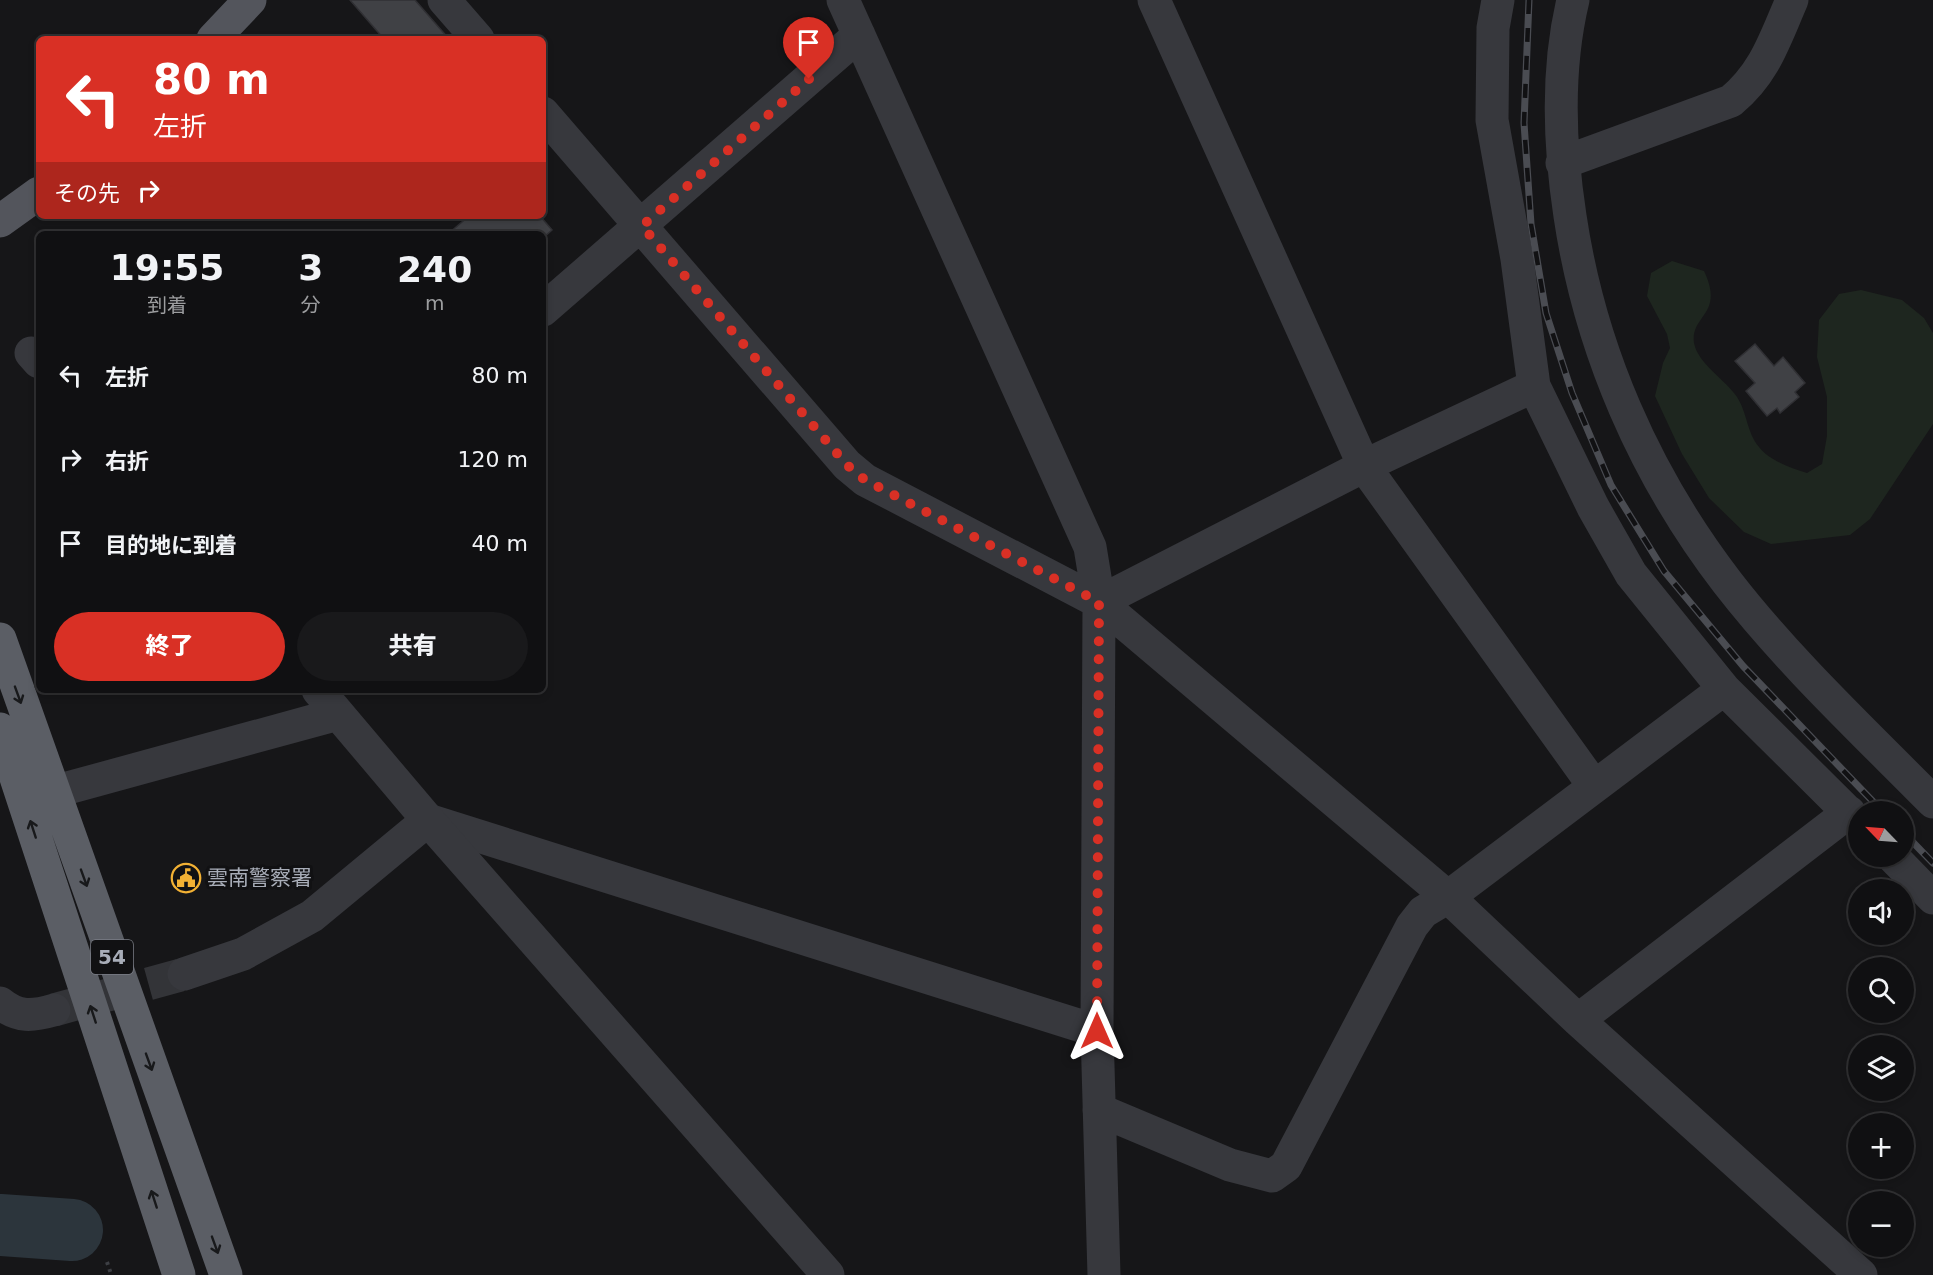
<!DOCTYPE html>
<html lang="ja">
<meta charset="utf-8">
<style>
:root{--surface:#101012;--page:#19191b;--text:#f1f3f6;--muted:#9c9d9f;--line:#303032;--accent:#d93025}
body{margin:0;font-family:"DejaVu Sans","Noto Sans JP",sans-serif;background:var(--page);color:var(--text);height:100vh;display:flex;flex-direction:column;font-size:22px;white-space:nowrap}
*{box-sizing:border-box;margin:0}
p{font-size:20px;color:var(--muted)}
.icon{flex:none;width:33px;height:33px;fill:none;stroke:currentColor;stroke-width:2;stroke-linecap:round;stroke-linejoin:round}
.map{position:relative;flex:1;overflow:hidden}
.details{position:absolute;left:36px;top:231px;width:510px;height:462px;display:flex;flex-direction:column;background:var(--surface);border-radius:9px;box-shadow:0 3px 9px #0003,0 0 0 2px var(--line)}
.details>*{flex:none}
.guide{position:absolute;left:36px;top:36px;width:510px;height:183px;border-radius:9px;box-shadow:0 3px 9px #0003,0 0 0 2px var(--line);background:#d93025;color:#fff;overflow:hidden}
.needle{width:39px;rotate:295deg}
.buttons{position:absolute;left:1848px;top:801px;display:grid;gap:12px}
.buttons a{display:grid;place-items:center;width:66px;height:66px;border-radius:50%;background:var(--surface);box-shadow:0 3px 9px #0003,0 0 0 2px var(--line);font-size:30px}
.pin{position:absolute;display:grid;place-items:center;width:51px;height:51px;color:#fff;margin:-62px -26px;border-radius:50% 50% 50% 0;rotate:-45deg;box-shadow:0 0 6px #0007}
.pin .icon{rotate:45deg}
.me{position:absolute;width:66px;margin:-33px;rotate:0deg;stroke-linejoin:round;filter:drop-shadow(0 0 4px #0008)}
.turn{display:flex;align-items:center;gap:21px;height:126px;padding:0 18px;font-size:27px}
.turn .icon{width:78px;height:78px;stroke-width:2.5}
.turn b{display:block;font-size:42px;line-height:51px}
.then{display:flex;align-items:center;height:57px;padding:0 18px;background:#0003;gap:12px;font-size:22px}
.eta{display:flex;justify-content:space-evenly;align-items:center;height:102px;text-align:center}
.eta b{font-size:36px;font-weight:800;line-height:42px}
.button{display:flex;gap:12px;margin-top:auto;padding:12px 18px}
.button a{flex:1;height:69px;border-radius:36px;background:var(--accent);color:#fff;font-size:24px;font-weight:800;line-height:69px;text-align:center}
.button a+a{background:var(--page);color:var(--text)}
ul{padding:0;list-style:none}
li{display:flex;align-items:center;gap:18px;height:84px;padding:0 18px}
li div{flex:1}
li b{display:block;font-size:22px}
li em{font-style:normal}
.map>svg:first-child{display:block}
</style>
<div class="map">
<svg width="1933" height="1275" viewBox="0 0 1933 1275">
<rect width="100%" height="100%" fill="#161618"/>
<path fill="#1e261f" d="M1672,261L1704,271C1725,315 1690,315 1694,343C1698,364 1726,380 1737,397C1747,412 1747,433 1759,447C1770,461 1791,468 1807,473L1822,464L1827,436V397L1817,357L1819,320L1839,294L1861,290L1902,300L1924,318L1933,333V424L1870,519L1850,535L1771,544L1744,532L1709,498L1682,454L1655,396L1663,363L1670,348L1667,334L1647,296L1651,273Z"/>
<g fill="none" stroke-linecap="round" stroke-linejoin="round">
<path stroke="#2c353c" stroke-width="62" d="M0,1225L72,1230"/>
</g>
<path fill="#404145" stroke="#303034" stroke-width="1.5" d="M350,0H415L449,39H384Z
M469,216H540L552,230L543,238V234H448Z
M1755,344L1774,366L1783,357L1805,383L1795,392L1799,397L1780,413L1777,408L1767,416L1746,391L1755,383L1735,361Z"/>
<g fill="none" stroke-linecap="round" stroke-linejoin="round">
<path stroke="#333438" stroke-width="33" stroke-dasharray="33 16" stroke-linecap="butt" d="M54,1010L184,974"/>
<path stroke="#3d3f44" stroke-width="4" stroke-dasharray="3 4.5" stroke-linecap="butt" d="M107,1262L111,1274"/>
<path stroke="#37383d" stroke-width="33" d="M444,0L478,39
M843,0L1090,547L1099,602L1097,1031L1104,1275
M1154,0L1364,466L1594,786
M1498,0L1493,28L1492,120L1517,259L1534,386L1593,507L1631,574L1724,689L1858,822
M1573,0C1556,71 1559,144 1570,216C1590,350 1645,475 1727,582C1788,661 1863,731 1933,802
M543,113L847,465L865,480L1099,602L1448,897L1578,1020L1861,1275
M1562,163L1731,101C1765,73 1775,39 1792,0
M543,310L859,35
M31,353L39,362
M1099,602L1364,466L1534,386
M428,820L1097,1031
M1892,856L1933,898
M1578,1020L1849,812
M1099,1110L1230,1165L1272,1176L1286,1166L1412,926L1423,912L1448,897L1724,689"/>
<path stroke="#37383d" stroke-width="33" d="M318,690L428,820L828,1275
M53,792L338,714
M184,974L243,954L312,916L428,820
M0,1003C18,1018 33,1016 54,1010"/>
<path stroke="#53555c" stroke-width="33" d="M213,39L250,0
M0,221L39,193"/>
<path stroke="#5b5e65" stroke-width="33" d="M0,639L226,1275
M0,729L179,1275"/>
<g stroke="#4a4c52" stroke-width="7">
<path id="rail" d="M1529,0L1524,123L1531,224L1546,313L1572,393L1611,485L1664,571L1743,666L1883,812
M1904,833L1933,863"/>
</g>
<use href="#rail" stroke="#111113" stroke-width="4.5" stroke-dasharray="14" stroke-linecap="butt"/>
</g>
<defs><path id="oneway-shaft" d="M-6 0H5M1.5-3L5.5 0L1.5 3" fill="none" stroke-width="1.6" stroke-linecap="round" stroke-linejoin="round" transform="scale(1.5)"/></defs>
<g stroke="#18191b">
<use href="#oneway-shaft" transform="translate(18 695) rotate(70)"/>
<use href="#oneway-shaft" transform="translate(33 829) rotate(-108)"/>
<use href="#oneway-shaft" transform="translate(84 878) rotate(70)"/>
<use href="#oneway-shaft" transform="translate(93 1014) rotate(-108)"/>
<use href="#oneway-shaft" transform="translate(149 1062) rotate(70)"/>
<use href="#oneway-shaft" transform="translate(154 1199) rotate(-108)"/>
<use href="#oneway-shaft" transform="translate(215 1245) rotate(70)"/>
</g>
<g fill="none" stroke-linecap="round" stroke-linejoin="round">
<path stroke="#d93025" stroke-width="10" stroke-dasharray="0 18" d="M809,79L642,226L847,465L865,480L1099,602L1097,1031"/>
</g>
<defs>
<g id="civic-ring" transform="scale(1.5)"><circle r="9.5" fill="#111113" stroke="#f2b134" stroke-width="1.5"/><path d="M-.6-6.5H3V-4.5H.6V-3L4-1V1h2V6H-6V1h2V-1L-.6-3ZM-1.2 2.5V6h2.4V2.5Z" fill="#f2b134"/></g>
</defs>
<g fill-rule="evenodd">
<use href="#civic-ring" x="186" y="878"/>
</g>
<g text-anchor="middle" stroke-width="6" stroke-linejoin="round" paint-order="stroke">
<rect fill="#111113" stroke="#7b7e86" stroke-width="1.5" x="91" y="940" width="42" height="34" rx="4.5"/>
<g font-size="20" font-weight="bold" fill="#a8adb8">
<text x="112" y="964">54</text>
</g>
<g font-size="21" fill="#a8adb8" stroke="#111113" text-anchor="start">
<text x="207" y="885">雲南警察署</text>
</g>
</g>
</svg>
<div class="buttons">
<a><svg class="needle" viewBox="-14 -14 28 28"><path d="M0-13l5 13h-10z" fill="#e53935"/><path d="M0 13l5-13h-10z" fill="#9c9d9f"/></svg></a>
<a><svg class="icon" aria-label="sound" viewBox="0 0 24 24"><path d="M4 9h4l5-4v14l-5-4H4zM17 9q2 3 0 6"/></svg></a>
<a><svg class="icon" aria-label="search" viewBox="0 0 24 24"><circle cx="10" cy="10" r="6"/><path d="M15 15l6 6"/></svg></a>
<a><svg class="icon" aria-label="layers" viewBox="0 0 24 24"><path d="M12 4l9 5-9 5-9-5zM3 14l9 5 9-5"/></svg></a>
<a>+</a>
<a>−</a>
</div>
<div class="pin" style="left:809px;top:79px;background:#d93025"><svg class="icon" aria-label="arrive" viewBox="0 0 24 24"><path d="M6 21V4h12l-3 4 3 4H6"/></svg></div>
<svg class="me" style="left:1097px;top:1031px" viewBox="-20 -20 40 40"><path d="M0-17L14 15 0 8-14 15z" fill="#d93025" stroke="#fff" stroke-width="4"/></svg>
<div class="guide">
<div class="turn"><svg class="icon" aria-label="left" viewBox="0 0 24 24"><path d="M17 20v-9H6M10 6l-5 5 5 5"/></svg><div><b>80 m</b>左折</div></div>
<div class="then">その先<svg class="icon" aria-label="right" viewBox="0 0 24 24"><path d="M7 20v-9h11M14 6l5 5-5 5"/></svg></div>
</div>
<section class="details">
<div class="eta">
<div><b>19:55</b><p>到着</p></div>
<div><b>3</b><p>分</p></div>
<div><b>240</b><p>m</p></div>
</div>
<ul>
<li><svg class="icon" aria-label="left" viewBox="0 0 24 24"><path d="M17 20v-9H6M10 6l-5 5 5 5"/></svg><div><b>左折</b></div><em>80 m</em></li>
<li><svg class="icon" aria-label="right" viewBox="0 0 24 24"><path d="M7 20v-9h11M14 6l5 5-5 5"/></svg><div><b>右折</b></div><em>120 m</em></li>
<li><svg class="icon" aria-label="arrive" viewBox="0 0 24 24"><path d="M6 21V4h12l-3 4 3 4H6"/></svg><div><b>目的地に到着</b></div><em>40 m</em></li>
</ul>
<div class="button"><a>終了</a><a>共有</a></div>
</section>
</div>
